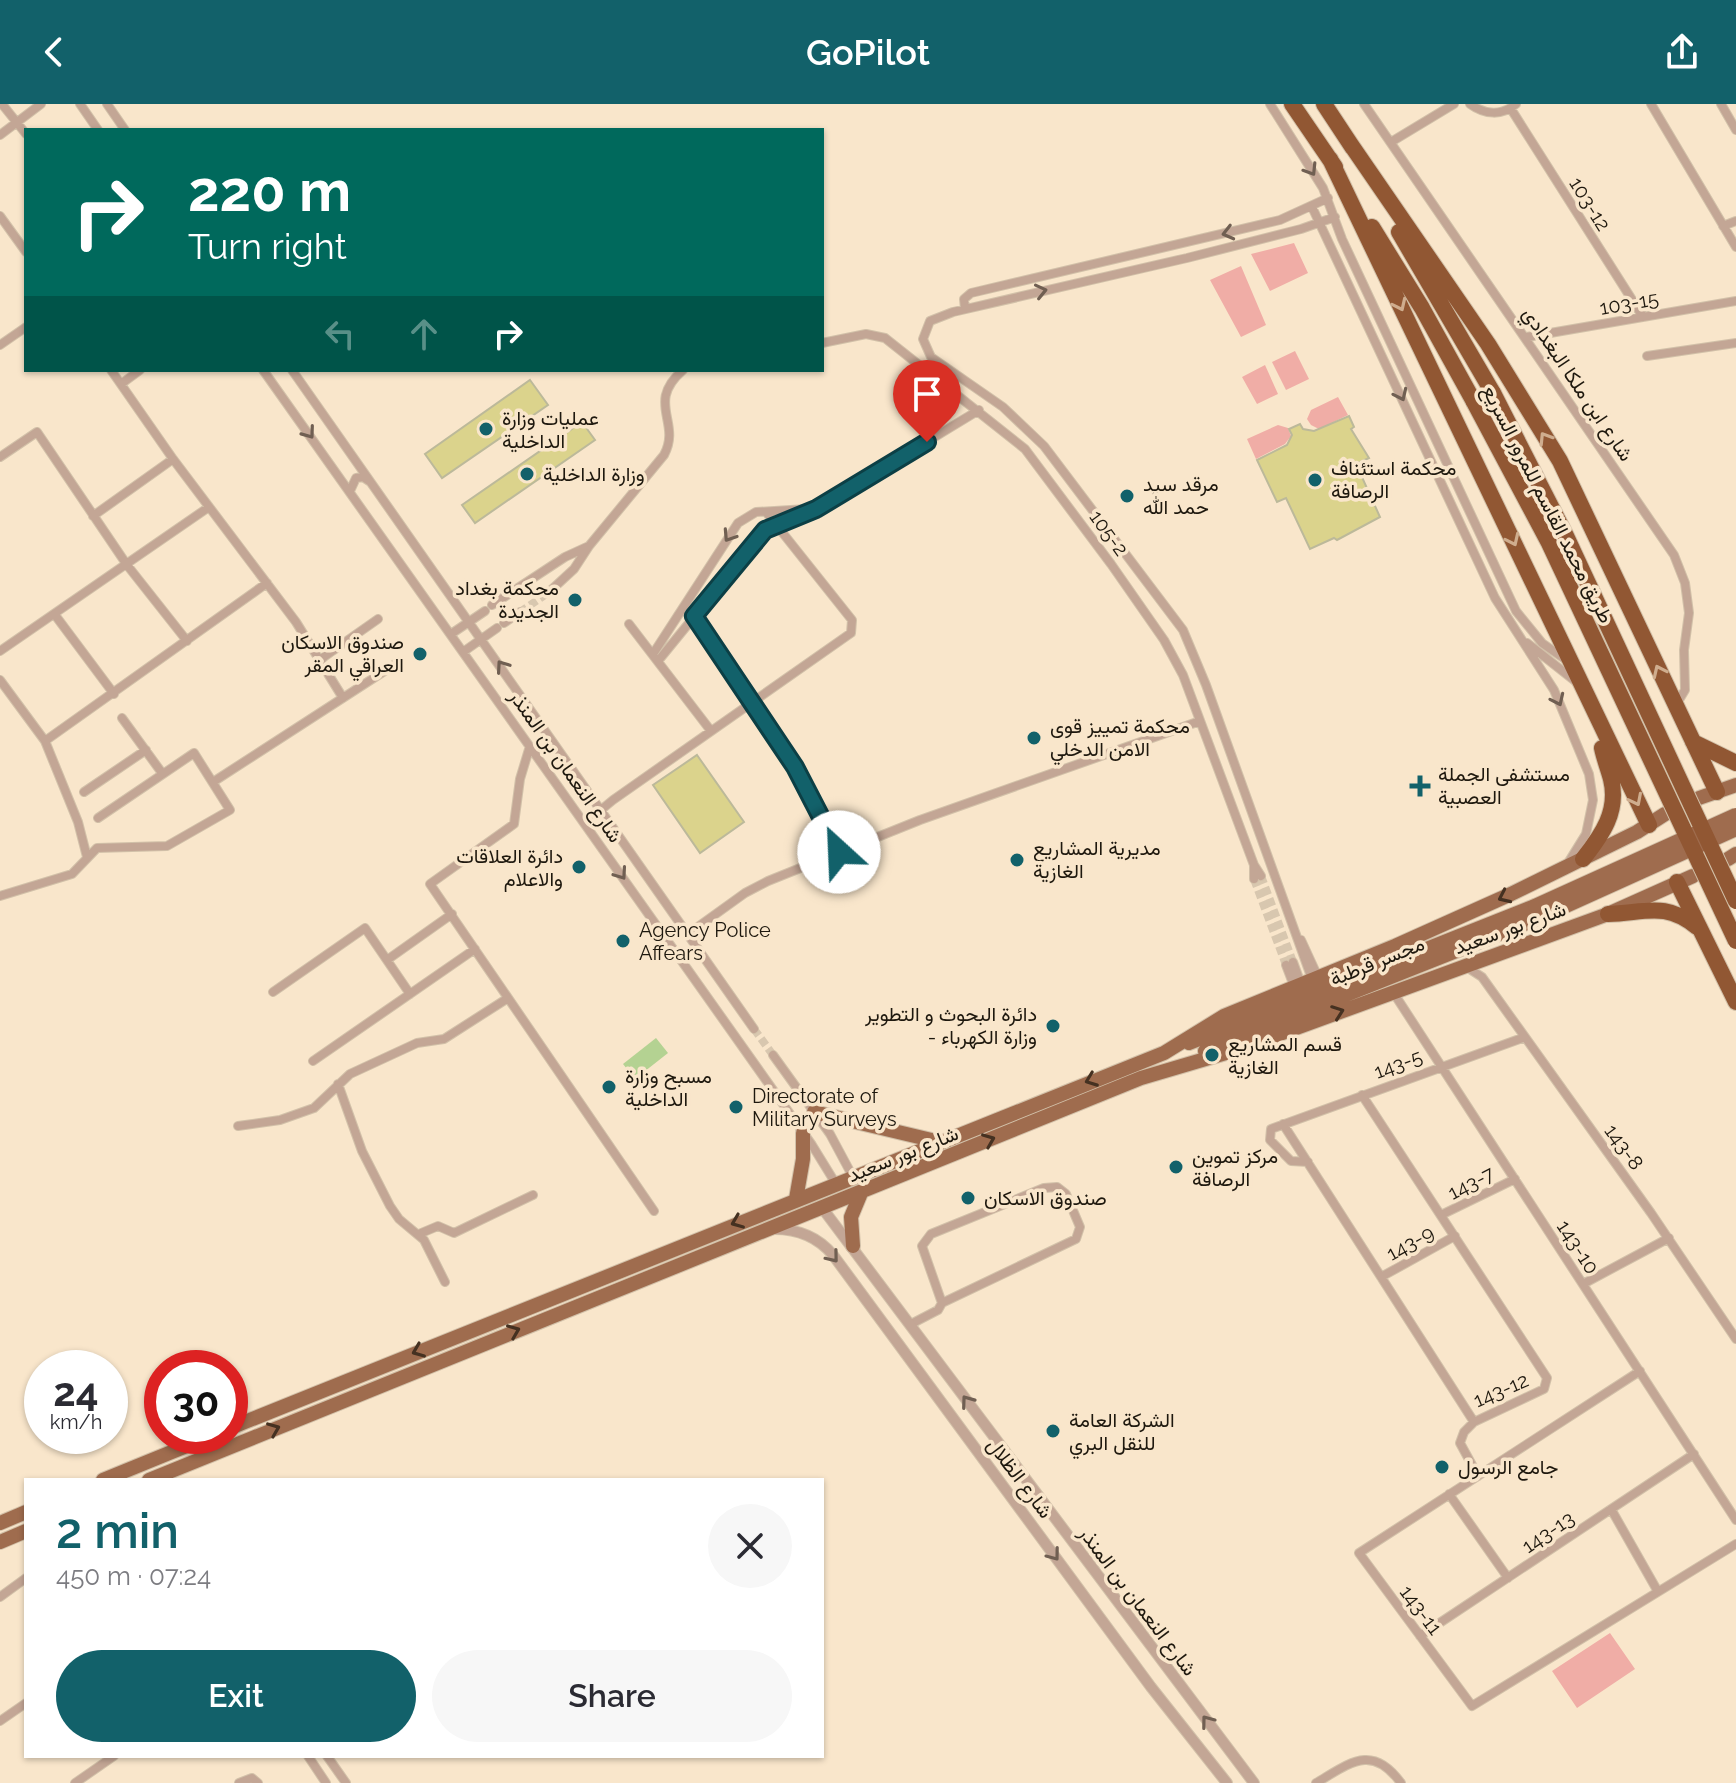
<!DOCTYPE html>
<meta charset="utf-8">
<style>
:root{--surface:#fff;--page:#f7f7f7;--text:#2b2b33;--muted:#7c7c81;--accent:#12616a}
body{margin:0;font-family:Raleway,Vazirmatn,sans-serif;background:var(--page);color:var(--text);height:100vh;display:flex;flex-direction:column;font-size:30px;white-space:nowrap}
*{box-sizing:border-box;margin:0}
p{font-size:26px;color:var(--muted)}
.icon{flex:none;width:44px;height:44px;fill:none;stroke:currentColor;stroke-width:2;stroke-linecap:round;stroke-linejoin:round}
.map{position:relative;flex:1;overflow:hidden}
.drawer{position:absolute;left:24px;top:1374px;width:800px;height:280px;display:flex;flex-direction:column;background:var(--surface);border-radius:0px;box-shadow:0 2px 6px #0004}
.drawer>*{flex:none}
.hud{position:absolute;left:24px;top:24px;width:800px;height:244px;border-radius:0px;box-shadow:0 2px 6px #0004;background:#00695c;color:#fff;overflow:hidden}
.speed{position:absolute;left:24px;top:1246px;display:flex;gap:16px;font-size:40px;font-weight:700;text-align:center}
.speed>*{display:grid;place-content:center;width:104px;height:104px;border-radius:50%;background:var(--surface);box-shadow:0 2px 6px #0004;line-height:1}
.speed small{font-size:20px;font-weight:400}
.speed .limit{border:12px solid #d22;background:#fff;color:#111}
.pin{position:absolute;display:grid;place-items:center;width:68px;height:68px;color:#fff;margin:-82px -34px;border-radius:50% 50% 50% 0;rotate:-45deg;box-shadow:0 0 8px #0007}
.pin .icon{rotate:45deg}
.me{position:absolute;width:88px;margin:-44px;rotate:335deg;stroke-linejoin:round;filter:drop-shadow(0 0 6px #0008)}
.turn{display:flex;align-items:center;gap:28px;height:168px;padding:0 32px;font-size:36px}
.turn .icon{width:104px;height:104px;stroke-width:2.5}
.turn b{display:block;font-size:56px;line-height:68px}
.lanes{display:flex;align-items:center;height:76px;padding:0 32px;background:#0003;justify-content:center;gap:40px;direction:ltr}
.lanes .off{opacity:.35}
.round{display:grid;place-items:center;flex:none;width:84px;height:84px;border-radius:42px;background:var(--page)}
.headline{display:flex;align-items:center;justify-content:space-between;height:136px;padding:0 32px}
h1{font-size:48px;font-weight:600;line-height:60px;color:var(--accent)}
.action{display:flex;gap:16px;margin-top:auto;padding:16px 32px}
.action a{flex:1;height:92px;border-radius:48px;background:var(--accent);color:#fff;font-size:32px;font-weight:600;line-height:92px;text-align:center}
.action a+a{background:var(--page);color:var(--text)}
header{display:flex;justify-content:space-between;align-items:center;height:104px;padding:0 32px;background:var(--accent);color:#fff;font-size:36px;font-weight:600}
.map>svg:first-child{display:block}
</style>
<header><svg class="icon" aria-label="back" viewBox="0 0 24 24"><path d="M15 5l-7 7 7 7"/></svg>GoPilot<svg class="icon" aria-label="share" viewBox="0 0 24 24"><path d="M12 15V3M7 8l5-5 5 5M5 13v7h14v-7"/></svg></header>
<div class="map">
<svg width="1736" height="1679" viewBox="0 0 1736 1679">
<rect width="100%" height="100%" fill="#f9e6cb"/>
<path fill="#f0ada6" d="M1294,139L1308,169L1270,187L1251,150Z
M1241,162L1266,221L1241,233L1210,176Z
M1295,247L1309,275L1286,286L1272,258Z
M1265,261L1278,290L1257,300L1242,273Z
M1338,293L1348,311L1319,325L1311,321L1307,315L1311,306Z
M1278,321L1288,324L1291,332L1285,340L1256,355L1247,335Z
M1610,1529L1635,1565L1577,1604L1552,1567Z"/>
<path fill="#b4d292" d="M656,934L668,949L635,975L623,960Z"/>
<path fill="#dbd38c" stroke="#bcb99a" stroke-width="2" d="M530,276L548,301L442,374L425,350Z
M1349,312L1354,323L1351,325L1369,354L1356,360L1380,413L1337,436L1334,434L1310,445L1286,394L1277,398L1257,356L1287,341L1292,331L1289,325L1300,320L1303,325L1314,327Z
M582,318L595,336L475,419L462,401Z
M697,651L744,718L700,749L653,681Z"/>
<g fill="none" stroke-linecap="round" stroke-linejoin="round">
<path stroke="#d8c7af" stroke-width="8" stroke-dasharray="8 4" stroke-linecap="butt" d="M520,508L548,489
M1261,772L1293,858
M1254,775L1286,861
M754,925L773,951"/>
<g stroke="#d2c1a9" stroke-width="10">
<path id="minor" d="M2,0L26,30
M80,0L98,26
M107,0L125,26
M1270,0L1323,84L1342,135L1516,507L1542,539L1569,558
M1364,0L1674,451L1685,479L1689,509L1684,546L1685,586L1676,601
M1470,0C1485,11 1502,12 1516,0
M1651,0L1736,143
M1721,0L1736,26
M1511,5L1643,213
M0,31L41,0
M1391,38L1454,0
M1312,103L1495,494L1554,586L1589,670L1593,696L1586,730L1568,759
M0,112L26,148
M1723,122L1736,117
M965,205L964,195L971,189L1280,116L1328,94
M1527,233L1736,197
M822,239L866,230L885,234L1025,345L1111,460L1164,536L1183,571L1254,761L1261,772
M0,241L26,223
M1647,252L1736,239
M111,266L173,355L296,518L343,594
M263,266L812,1041L836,1080
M292,266L754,925
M121,280L140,266
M0,353L37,328L127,461L187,537
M350,387L356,374L363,373L369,377
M93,412L173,355
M548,489L574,465L589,442L664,351C682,318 645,299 683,266
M492,501L565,453L589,442
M55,511L114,590
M694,512L795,663L839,748
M504,519L520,508
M629,520L711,627
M451,530L485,507
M1527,539L1579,580
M0,547L209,403
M463,548L497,524
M653,550L738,419L756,408L807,405
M321,555L378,515
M658,557L765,426L816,405L979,306
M0,576L45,637L78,718L87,753
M122,614L162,669
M45,637L267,479
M530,642L520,675L514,720L430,780L654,1107
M213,678L400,557
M84,688L146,646
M585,719L613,696L851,529L852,516L766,408
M1254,761V775
M0,792L72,770L97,744L167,742L230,706L194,649L98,714
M688,830L745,789L768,777L920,716L1200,617
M1301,836L1318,873
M387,856L452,810
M1293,858L1301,880
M1286,861L1294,882
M1465,862L1482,873L1651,1109L1736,1235
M1312,875L1206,581L1183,526L1044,342L1003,303L931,253L923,235L930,217L953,208L1187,154L1301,125L1335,113
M273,888L365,824L410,890
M1393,888L1736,1416
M773,951L830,1030L853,1073
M313,957L475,845
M338,980L362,1047L390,1102L399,1115L424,1136L445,1178
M1283,1020L1474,1318L1544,1285L1547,1274L1362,991
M238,1022L280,1016L314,1004L350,970L417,939L444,935L508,894
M1308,1058L1291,1057L1270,1036L1271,1025L1525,933
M1441,1111L1515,1075
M419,1130L438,1122L454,1129L533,1091
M1381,1173L1455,1132
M1583,1180L1669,1134
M911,1220L938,1206L942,1199L1076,1135L1080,1123L1066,1090L1057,1083L1044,1084L931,1130L922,1142L942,1199
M1640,1267L1359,1449L1472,1602L1736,1440
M1474,1318L1464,1328L1460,1339L1478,1372
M1449,1390L1508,1474
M1611,1405L1657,1486
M0,1493L26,1474
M1420,1532L1694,1350
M0,1617L26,1599
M308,1652L326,1679
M327,1652L346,1679
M75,1679L114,1652
M239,1679L252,1674L258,1679
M1316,1679C1350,1659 1372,1639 1401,1679"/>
</g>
<g stroke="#d2c1a9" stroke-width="12">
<path id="tertiary" d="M823,1105L1254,1679
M774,1125C797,1125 818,1133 833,1151L1151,1583L1227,1679"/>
</g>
<g stroke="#d2c1a9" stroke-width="16">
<path id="primary" d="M1699,694L1736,681
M1728,755L1736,750
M1189,939L1535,802
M1205,947L1539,814
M814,1008L940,1038
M796,1095L803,1055V1029
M853,1142L851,1113L861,1089
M230,1324L1164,949L1224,912L1395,842L1511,790L1637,728L1665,710
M103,1376L211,1332
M149,1376L1141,974L1236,946L1608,810L1693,772
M0,1419L26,1408
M0,1438L26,1427"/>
</g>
<g stroke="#d2c1a9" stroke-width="18">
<path id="motorway" d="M1292,0L1335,63
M1324,0L1353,44
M1347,35L1488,240L1560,357L1717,688
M1330,55L1649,721
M1372,123L1422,204L1474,298
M1399,128L1493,289
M1693,638L1736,659
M1583,755C1602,731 1619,707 1611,675C1608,664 1604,654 1602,644
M1677,778L1736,898
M1608,810C1645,809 1665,797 1697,823"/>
</g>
<use href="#minor" stroke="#c3a695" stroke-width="8"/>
<use href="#tertiary" stroke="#c3a695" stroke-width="10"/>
<use href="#primary" stroke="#9f6c4e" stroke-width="14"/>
<use href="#motorway" stroke="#915733" stroke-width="16"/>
<g stroke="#d2c1a9" stroke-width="16" stroke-linecap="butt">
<path id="primary-bridge" d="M1535,802L1736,711
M1539,814L1736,725"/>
</g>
<g stroke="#d2c1a9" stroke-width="18" stroke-linecap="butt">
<path id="motorway-bridge" d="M1493,289L1566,432L1736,797
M1474,298L1549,439L1736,837"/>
</g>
<use href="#primary-bridge" stroke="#9f6c4e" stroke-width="14"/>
<use href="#motorway-bridge" stroke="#915733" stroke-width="16"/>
</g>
<defs><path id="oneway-chevron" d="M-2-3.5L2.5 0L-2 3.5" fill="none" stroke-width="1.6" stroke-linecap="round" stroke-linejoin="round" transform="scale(2)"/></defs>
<g stroke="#705f52">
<use href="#oneway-chevron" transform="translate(1311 66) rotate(58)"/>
<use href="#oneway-chevron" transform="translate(1228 129) rotate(166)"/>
<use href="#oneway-chevron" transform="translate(1041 187) rotate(-13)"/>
<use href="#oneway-chevron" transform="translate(1401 291) rotate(65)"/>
<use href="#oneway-chevron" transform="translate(309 329) rotate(54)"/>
<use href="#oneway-chevron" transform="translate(729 432) rotate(123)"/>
<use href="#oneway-chevron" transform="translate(502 562) rotate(-125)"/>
<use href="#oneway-chevron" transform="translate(1558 596) rotate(65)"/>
<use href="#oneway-chevron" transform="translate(621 770) rotate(55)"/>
<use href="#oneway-chevron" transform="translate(833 1153) rotate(51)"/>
<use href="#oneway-chevron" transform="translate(967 1297) rotate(-126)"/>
<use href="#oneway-chevron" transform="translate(1054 1451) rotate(53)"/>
<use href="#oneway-chevron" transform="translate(1207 1617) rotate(-127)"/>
</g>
<g stroke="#cfad8e">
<use href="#oneway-chevron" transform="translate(1400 201) rotate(65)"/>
<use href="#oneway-chevron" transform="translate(1545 334) rotate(-122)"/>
<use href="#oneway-chevron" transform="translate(1513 436) rotate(65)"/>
<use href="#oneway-chevron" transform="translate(1659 567) rotate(-115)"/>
<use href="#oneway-chevron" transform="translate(1636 696) rotate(63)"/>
</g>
<g stroke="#453121">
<use href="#oneway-chevron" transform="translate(1504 793) rotate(155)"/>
<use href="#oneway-chevron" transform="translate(1338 908) rotate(-20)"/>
<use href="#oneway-chevron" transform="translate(1091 976) rotate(159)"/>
<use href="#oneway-chevron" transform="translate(989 1036) rotate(-22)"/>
<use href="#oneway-chevron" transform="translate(737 1118) rotate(158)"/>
<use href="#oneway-chevron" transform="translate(514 1227) rotate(-22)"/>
<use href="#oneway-chevron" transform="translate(418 1247) rotate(158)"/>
<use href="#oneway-chevron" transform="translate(274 1325) rotate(-22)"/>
</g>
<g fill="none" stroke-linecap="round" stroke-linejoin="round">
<g stroke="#0c3f45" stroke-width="20">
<path id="route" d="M839,748L795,663L694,512L765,426L816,405L927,338"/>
</g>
<use href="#route" stroke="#12616a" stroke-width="14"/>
</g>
<g fill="#12616a" stroke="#f9e6cb" stroke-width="3">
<circle cx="486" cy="325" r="8"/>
<circle cx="527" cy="370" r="8"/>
<circle cx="1315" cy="376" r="8"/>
<circle cx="1127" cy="392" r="8"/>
<circle cx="575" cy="496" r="8"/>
<circle cx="420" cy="550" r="8"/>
<circle cx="1034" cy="634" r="8"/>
<path d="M1416 670h8v8h8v8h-8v8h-8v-8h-8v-8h8z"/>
<circle cx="1017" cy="756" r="8"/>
<circle cx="579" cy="763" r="8"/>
<circle cx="623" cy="837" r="8"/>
<circle cx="1053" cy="922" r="8"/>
<circle cx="1212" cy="951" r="8"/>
<circle cx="609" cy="983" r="8"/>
<circle cx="736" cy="1003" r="8"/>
<circle cx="1176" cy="1063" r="8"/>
<circle cx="968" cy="1094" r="8"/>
<circle cx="1053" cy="1327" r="8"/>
<circle cx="1442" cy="1363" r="8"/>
</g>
<g text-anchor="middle" stroke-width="7" stroke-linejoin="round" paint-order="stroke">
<g font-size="20" fill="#1e180e" stroke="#f9e6cb">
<text transform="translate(1590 100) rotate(58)" y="7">103-12</text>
<text transform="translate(1629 199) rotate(-10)" y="7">103-15</text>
<text transform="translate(1578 280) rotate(56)" y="7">شارع ابن ملكا البغدادي</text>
<text transform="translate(1548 400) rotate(63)" y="7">طريق محمد القاسم للمرور السريع</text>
<text transform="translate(1109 429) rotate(54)" y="7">105-2</text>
<text transform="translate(566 662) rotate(55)" y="7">شارع النعمان بن المنذر</text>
<text transform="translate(1510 824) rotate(-20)" y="7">شارع بور سعيد</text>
<text transform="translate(1377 857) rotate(-22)" y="7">مجسر قرطبة</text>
<text transform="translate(1398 960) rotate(-20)" y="7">143-5</text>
<text transform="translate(1624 1043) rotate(54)" y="7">143-8</text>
<text transform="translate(903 1050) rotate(-22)" y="7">شارع بور سعيد</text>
<text transform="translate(1471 1079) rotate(-27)" y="7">143-7</text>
<text transform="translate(1410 1139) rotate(-29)" y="7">143-9</text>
<text transform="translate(1578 1143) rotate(57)" y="7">143-10</text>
<text transform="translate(1501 1286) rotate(-23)" y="7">143-12</text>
<text transform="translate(1020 1374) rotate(53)" y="7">شارع الظلال</text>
<text transform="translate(1548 1428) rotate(-34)" y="7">143-13</text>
<text transform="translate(1138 1497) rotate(53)" y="7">شارع النعمان بن المنذر</text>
<text transform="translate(1421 1506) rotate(53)" y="7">143-11</text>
</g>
<g font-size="20" fill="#1e180e" stroke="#f9e6cb" text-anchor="start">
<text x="502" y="321">عمليات وزارة<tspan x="502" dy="23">الداخلية</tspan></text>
<text x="1331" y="371">محكمة استئناف<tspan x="1331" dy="23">الرصافة</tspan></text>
<text x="543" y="377">وزارة الداخلية</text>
<text x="1143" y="387">مرقد سيد<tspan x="1143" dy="23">حمد الله</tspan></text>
<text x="559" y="491" text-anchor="end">محكمة بغداد<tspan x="559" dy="23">الجديدة</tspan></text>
<text x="404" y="545" text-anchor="end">صندوق الاسكان<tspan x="404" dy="23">العراقي المقر</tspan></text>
<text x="1050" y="629">محكمة تمييز قوى<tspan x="1050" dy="23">الامن الدخلي</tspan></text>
<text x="1438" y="677">مستشفى الجملة<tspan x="1438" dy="23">العصبية</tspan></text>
<text x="1033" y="751">مديرية المشاريع<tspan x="1033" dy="23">الغازية</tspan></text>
<text x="563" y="759" text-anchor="end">دائرة العلاقات<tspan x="563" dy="23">والاعلام</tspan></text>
<text x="639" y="833">Agency Police<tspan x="639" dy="23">Affears</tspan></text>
<text x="1037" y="917" text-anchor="end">دائرة البحوث و التطوير<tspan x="1037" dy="23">- وزارة الكهرباء</tspan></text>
<text x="1228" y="947">قسم المشاريع<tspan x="1228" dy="23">الغازية</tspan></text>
<text x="625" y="979">مسبح وزارة<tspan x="625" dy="23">الداخلية</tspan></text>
<text x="752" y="999">Directorate of<tspan x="752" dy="23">Military Surveys</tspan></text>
<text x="1192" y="1059">مركز تموين<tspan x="1192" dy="23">الرصافة</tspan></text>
<text x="984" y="1101">صندوق الاسكان</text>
<text x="1069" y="1323">الشركة العامة<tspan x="1069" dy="23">للنقل البري</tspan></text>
<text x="1458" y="1370">جامع الرسول</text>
</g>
</g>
</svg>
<div class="speed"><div>24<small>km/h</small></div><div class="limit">30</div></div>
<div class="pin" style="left:927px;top:338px;background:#d93025"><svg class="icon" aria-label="arrive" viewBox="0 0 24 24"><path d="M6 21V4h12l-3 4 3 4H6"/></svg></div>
<svg class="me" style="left:839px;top:748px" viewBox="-20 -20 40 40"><circle r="19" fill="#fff"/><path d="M0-13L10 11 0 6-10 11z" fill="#12616a"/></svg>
<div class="hud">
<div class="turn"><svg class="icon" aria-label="right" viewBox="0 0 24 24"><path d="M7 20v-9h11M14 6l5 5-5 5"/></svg><div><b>220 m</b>Turn right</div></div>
<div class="lanes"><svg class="icon off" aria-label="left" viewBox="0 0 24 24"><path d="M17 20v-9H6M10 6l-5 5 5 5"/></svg><svg class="icon off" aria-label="ahead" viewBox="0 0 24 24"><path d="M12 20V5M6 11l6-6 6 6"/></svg><svg class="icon" aria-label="right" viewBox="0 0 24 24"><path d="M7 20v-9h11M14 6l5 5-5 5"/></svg></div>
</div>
<section class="drawer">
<div class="headline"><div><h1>2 min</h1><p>450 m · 07:24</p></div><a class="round"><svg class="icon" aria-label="close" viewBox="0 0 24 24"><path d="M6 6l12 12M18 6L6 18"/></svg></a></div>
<div class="action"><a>Exit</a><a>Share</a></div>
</section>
</div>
